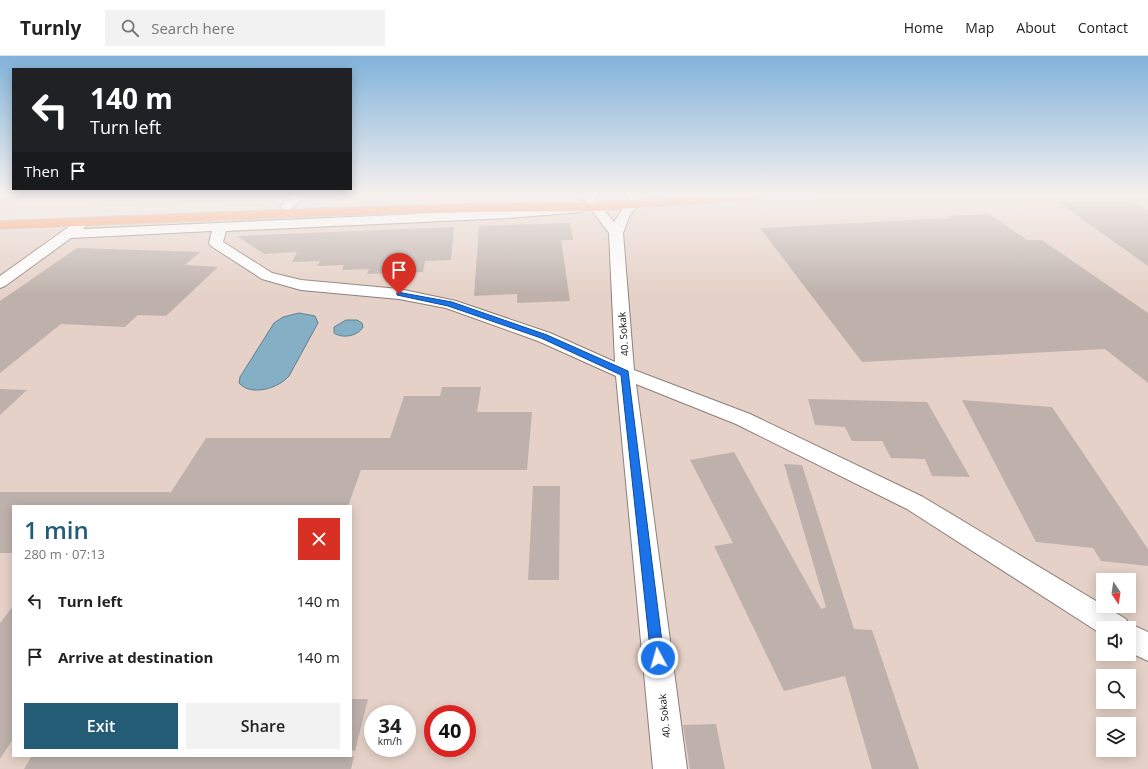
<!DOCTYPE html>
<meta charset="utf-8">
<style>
:root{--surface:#fff;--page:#f2f2f2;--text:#222;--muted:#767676;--line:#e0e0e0;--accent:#245c76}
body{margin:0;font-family:"Open Sans",sans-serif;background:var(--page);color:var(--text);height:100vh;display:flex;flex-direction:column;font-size:15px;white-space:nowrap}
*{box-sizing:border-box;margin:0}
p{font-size:13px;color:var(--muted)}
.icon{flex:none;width:22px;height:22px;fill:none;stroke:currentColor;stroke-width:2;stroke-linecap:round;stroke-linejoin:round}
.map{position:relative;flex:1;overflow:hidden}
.side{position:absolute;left:12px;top:449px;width:340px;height:252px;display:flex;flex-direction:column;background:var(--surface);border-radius:0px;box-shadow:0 2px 10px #0003}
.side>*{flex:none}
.top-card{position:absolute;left:12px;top:12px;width:340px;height:122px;border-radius:0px;box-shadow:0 2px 10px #0003;background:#202124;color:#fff;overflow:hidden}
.needle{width:26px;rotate:167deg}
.tools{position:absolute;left:1096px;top:517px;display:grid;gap:8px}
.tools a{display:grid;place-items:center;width:40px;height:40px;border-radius:0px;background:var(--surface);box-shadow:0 2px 10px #0003;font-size:20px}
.speed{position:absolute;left:364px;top:649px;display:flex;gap:8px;font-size:20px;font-weight:700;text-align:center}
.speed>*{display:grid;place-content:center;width:52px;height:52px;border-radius:50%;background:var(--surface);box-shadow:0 2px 10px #0003;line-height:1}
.speed small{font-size:10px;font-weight:400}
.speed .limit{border:6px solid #d22;background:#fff;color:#111}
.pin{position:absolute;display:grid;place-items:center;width:34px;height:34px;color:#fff;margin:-41px -17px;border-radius:50% 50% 50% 0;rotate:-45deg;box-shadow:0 0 4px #0007}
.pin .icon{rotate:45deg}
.me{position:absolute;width:44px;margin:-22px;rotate:354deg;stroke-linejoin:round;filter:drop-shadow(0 0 3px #0008)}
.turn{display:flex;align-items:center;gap:14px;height:84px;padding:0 12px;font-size:18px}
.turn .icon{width:52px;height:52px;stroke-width:2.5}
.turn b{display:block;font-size:28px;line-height:34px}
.then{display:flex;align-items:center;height:38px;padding:0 12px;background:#0003;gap:8px;font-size:15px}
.round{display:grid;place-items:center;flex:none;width:42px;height:42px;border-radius:0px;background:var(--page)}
.head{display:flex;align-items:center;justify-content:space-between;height:68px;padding:0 12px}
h1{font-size:24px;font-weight:600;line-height:30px;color:var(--accent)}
.action{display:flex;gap:8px;margin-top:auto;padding:8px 12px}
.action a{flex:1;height:46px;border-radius:0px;background:var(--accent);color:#fff;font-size:16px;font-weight:600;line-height:46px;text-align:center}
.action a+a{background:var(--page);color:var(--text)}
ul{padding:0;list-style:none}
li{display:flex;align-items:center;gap:12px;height:56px;padding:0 12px}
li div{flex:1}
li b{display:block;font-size:15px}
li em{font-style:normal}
header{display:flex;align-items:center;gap:24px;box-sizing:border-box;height:56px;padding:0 20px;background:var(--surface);border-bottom:1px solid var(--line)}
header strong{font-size:19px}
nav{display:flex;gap:22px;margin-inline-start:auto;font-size:14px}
.search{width:280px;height:36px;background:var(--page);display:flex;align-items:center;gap:10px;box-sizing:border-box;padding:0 14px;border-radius:0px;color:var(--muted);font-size:15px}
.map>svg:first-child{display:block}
</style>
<header>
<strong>Turnly</strong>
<div class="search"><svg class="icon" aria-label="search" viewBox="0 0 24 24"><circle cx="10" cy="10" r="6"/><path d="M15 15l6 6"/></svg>Search here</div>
<nav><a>Home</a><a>Map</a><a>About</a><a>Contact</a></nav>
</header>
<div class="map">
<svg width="1148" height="713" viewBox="0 0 1148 713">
<rect width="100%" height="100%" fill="#ecdfd9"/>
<path fill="#e5d1c7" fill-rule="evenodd" d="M0,139H414L0,155Z
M934,139H1148V713H0V175L242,164ZM13,450H351V700H13ZM1103,524H1129V550H1103ZM1103,572H1129V598H1103ZM1103,620H1129V646H1103ZM373,658H407V692H373ZM433,658H467V692H433ZM1103,668H1129V694H1103Z"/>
<path fill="#84afc5" stroke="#63808f" d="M299,257L315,260L318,267L289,320C279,332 251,341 239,327L240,321L274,267L283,261Z
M346,264H357L362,267L363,271C358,280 343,283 334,277V271Z"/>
<path fill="#beb1ac" d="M1058,146H1134L1148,155V210Z
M989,158L1027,184H1042L1148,257V327L1105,293L862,306L760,172L951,162L947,160Z
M570,167L573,184H561L570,245L517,247V238L474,240L479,170Z
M454,171L451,204L425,205L423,216L367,218L369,213L342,214L344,209L317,210L320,205L292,206L297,196L264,198L237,180Z
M77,192L200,196L185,209L218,211L166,260L138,259L125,271L61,268L0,317V245Z
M442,331H481L477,356H532L527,414H361L348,450H13V497H0V436H171L206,382H390L404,340H440Z
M0,333L27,334L0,359Z
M808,343L927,346L970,421L932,420L925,403L891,402L882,385H852L845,371L815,369Z
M962,344L1052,351L1148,493V510L1101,505L1093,492L1036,486Z
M734,396L821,553L826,551L784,408L802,409L854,573L872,574L919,713H872L845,620L784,635L714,490L733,487L690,404Z
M533,430H560L559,524H528Z
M13,550V683L0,703V567Z
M351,643H368L355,695L351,694Z
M716,668L725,713H690L683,669Z
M32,700H354L351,713H24Z"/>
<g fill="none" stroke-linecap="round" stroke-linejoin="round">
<g stroke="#8b7f7a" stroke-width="2">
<path id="minor" d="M295,139H309L290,153H282L280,150Z
M585,139H597L595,143L614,166L629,143L627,139H639L641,143L629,161L623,177L634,314L750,358L923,441L1126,563L1128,567L1148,576V605L1129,596V572H1103V579L907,453L736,368L636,328L687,713H653L616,320L538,285L446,252L399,243L301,234L262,223L211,190L209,187L212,175L71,182L5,230L0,232V220L74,167H84L86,170L83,173L508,154L578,149L582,150L584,153L582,156L508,162L226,175L223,186L272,217L301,224L399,233L456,245L550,277L615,306L609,177L583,143Z"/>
</g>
<g stroke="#c3c2c1" stroke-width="2">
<path id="highway" d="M701,139H763L756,143L594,155L456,156L321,160L0,173V165L321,152L456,148L594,147Z"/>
</g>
<use href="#minor" fill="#fff" fill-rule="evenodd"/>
<use href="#highway" fill="#fe925d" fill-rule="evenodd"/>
</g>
<linearGradient id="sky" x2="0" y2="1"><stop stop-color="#80b2da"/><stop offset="0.58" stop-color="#f6f1ee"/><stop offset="1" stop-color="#f6f1ee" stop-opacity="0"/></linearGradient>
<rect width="1148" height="239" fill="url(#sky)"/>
<path fill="#1a73e8" stroke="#114b97" d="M397,236L452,246L547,279L628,315L664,602L662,607L658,608L653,607L651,602L621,319L541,282L448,250L397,239Z"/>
<g text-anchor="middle" stroke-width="3" stroke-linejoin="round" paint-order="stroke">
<g font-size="10" fill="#171311" stroke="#fff">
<text transform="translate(623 278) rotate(-94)" y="4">40. Sokak</text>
<text transform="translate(664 660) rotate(-96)" y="4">40. Sokak</text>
</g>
</g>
</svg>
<div class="tools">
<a><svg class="needle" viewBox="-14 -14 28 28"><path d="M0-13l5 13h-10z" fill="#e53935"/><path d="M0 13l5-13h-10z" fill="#767676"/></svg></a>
<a><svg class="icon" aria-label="sound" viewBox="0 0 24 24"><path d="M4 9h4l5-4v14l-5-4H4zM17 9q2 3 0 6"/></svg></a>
<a><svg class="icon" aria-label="search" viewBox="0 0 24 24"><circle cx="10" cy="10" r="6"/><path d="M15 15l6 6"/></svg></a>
<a><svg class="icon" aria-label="layers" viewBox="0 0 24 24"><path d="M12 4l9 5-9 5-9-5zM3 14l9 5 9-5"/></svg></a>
</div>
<div class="speed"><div>34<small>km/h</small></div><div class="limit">40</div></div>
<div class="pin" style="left:399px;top:238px;background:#d93025"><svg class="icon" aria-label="arrive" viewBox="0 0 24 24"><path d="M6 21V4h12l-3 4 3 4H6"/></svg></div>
<svg class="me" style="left:658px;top:602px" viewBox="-20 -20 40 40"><circle r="17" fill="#1a73e8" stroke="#fff" stroke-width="3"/><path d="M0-11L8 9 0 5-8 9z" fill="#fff"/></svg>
<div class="top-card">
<div class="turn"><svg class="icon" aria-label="left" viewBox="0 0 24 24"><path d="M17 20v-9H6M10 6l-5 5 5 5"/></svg><div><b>140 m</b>Turn left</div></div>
<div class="then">Then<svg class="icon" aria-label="arrive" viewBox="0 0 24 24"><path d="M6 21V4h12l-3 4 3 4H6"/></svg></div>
</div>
<section class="side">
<div class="head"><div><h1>1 min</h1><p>280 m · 07:13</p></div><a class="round" style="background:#d93025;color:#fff"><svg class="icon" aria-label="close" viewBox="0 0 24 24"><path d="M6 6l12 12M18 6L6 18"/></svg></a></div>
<ul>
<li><svg class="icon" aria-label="left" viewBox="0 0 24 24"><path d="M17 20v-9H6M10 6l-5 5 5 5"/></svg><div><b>Turn left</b></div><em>140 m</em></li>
<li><svg class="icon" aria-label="arrive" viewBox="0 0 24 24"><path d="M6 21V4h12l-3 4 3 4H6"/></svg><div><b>Arrive at destination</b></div><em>140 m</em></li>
</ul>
<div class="action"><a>Exit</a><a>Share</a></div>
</section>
</div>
